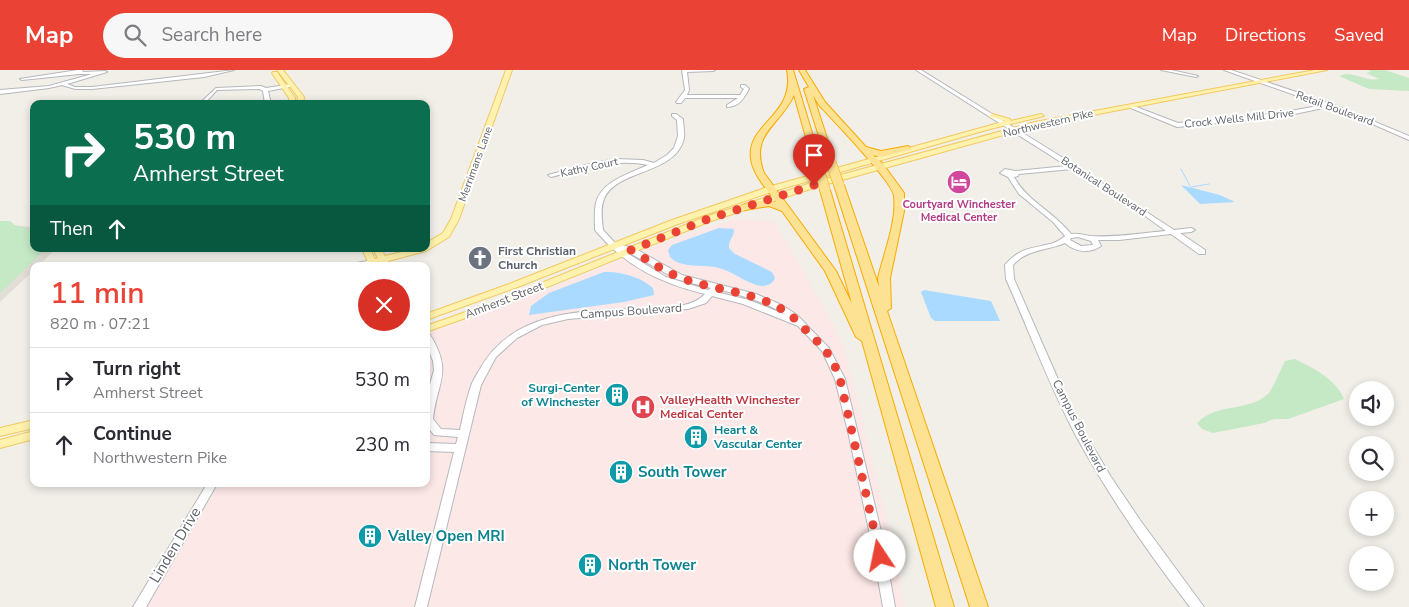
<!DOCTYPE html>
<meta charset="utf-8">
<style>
:root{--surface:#fff;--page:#f7f7f7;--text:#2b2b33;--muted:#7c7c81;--line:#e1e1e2;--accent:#ea4335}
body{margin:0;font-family:"Nunito Sans",sans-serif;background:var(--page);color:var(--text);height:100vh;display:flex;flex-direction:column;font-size:19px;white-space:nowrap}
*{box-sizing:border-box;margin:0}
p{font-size:16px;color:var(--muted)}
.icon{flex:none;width:28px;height:28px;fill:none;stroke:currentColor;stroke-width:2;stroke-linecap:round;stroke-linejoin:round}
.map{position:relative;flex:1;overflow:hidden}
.sheet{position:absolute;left:30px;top:192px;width:400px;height:225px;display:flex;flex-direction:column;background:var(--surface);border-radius:10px;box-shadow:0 2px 8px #0003}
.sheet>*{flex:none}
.hud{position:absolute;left:30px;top:30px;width:400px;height:152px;border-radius:10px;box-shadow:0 2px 8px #0003;background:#0b6e4f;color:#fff;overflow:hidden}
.tools{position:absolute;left:1349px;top:311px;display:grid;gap:10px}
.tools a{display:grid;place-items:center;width:45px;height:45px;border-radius:50%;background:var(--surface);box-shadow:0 2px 8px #0003;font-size:25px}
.pin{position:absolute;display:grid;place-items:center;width:42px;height:42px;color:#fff;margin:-51px -21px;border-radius:50% 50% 50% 0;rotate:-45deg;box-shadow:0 0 5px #0007}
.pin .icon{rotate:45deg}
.me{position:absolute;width:55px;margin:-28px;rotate:349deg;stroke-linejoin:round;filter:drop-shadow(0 0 4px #0008)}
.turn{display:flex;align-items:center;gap:18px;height:105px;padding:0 20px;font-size:22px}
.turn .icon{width:65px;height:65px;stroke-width:2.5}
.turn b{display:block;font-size:35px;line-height:42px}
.then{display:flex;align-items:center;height:48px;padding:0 20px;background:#0003;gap:10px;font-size:19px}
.round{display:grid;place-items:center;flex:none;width:52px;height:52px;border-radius:26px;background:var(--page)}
.head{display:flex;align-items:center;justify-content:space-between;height:85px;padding:0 20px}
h1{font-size:30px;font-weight:600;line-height:38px;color:var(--accent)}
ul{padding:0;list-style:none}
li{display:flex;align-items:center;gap:15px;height:65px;padding:0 20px;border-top:1px solid var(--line)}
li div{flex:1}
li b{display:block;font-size:19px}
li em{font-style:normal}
header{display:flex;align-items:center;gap:30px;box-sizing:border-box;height:70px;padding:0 25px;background:var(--accent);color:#fff}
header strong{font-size:24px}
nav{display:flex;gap:28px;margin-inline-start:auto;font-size:18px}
.search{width:350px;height:45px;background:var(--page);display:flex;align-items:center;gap:12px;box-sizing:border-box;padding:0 18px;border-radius:28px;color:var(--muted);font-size:19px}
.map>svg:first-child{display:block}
</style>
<header>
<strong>Map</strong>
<div class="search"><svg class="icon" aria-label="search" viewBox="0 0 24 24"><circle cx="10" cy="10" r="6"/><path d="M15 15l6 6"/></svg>Search here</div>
<nav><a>Map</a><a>Directions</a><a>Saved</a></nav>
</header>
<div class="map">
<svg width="1409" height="537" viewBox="0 0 1409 537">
<rect width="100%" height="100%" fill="#f1efe8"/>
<path fill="#e1ded6" d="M0,154L34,157V179H56L38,196H34V200L0,232Z"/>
<path fill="#fce8e6" d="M733,149L773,151L791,179L843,274L893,474L904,537H145L219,414H426V264L509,235L662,173Z"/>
<path fill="#c5e8c5" d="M1368,0H1385L1409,8V21L1369,19L1339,6C1352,0 1365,12 1379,9L1366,3L1371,2Z
M0,151H10L16,156L34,159V179H46L0,223Z
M1295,289C1313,298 1336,309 1344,329L1288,349H1274L1264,353L1213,363L1202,359L1197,353C1217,332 1248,343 1269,323C1272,320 1282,297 1285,291Z"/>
<path fill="#aadaff" d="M1181,115L1220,125L1235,132L1200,134Z
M719,158L734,159C735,166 728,170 729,178L735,184L772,202L775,208C773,213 768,216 762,216C751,216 732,201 719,198C704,194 681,199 670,187L668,180L672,175Z
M604,202C620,201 641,207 653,218L654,225L624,232L529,245L531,236L549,223Z
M924,220L991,231L1000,251H935L931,248L921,222Z"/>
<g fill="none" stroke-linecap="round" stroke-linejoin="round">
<path stroke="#aadaff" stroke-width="1" d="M1181,99L1190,116
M1191,117L1209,114"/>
<g stroke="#b5b8bc" stroke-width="2">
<path id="minor" d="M78,0H82L83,2L105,1L107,2L67,14L75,17H92L234,0L204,7L92,19H75L62,15L49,18L0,24V20L49,16L92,4H79L22,10L20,9Z
M682,0H715L713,1L687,2L689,20L687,25H740L744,19L741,17V15H745L749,19C744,28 739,37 727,37V35L738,28H685L681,33H677L676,32L685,20Z
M916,0H921L1076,96L1174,160L1191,158L1195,160L1191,162L1180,163L1205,180V184H1199L1171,164L1119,170H1098L1101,176C1090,184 1075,182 1065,173C1046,181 1027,179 1013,195L1014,209L1057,307L1086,365L1111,407L1140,450L1204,537H1190C1148,483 1109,426 1076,366C1049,315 1029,261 1006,209L1005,195C1025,170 1050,181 1065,166L1053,152L1019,124L1008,107L1000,103L1005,99L1015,101L1067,96ZM1072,99L1127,133L1166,161C1141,163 1115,168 1090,166C1083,165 1079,163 1071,164C1054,142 1027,131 1014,107L1018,106L1019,104ZM1078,167L1091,171L1093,175L1081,176L1070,170L1071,168Z
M1161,0H1171L1198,6L1196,7Z
M1224,0H1231L1332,34L1409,66V70L1352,45L1328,37L1280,47L1177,57L1126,36L1131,35L1178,53L1280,43L1323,35Z
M292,14L294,15V16L268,21L271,34H265L263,21L260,19L217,20L204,34H199L216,18L261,16L266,18Z
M672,44H676L683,49C683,55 685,62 684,68C676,105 616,99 604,129C600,138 602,150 603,160L616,174L634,178L682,205L756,224L782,235L797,245L829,278L845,309L883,470L895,537H883L871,470L849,366L835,309L822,281L798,256L743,234L712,226L706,233L688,239L568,249L542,255L517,268L496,287L481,315L427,537H415L454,382L426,381V373L456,374L458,367L434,365L426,355V329L434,300L433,291L426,273V262L429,263C454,303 437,310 433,349L441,359L460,360C463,346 466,330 471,316C473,310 477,304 480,299C515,236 592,241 655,238C671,237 693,237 705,224C660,213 625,196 595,160C595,151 594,142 596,133C601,111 631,103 648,95C616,88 583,99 551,107L548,105L590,94L616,89L643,90L654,93L667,85L674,78L678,66L677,50L672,46ZM622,180L628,182L676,209L711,218L708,220L666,207ZM718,219C742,226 765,231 786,245L749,230L716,222Z
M372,190H375L376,192L375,194L364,196H351L352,194Z
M207,414H217L146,537H133Z"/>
</g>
<g stroke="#f2c960" stroke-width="2">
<path id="major" d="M277,0H283L304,27L303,34H297L298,27Z
M506,0H512L459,149L449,167L426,181L388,191L391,196H383L381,192L377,193L378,196H370L362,179H370L375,189L378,188L373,179H381L385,186L414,179H426V173L443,163L451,149Z
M1315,0H1327L1036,56L817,117L711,151L505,234L426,262V256L499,230L705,147L811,113L1035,52Z
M273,2H277L295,28V34H289V28L272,3Z
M992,44L1010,49L1011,51L1041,44L1044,46L990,59L774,121L678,154L515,218L426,250V244L509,214L672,150L768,117L1006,51L990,47V45Z
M34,350V358L0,366V358Z
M34,361V369L0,378V370Z"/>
</g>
<g stroke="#f9ab00" stroke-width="2">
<path id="highway" d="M787,0H793L822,96L818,99L814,96L794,25C779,57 749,64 764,103L836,201L852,234L820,120L825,117L830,120L954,537H936L862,271L856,267L825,201L782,141L769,136L745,140L740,137C748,131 766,129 776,132C767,119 753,105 751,89C746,53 796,46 787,0Z
M799,0H805L825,32L866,77L881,81L908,76L912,79L881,87L873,85L883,94L904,123V141L890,208L891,238L887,241L988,537H970L834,115L839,112L844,115L879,217L878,208C884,182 897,152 894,126C893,112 832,49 819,35L813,25L835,93L828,95L804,19L809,17Z"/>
</g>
<use href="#minor" fill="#fff" fill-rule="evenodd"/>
<use href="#major" fill="#fff2af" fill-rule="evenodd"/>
<use href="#highway" fill="#fde293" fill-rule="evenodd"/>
<g stroke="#f9ab00" stroke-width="11" stroke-linecap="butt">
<path id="highway-bridge" d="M831,93L839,115
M818,96L825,120"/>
</g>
<use href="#highway-bridge" stroke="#fde293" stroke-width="10"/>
</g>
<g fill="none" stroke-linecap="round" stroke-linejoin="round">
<path stroke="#ea4335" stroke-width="9" stroke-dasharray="0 16.2" d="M814,115L708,149L631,180C648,190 663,201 681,208C722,223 769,221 800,254C820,275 830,280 840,309L880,486"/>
</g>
<defs>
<g id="hotel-disc" transform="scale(1.25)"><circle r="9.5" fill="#d1479c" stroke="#fff"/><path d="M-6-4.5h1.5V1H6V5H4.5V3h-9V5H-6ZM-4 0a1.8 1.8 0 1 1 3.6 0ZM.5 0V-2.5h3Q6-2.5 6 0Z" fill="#fff"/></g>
<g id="church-disc" transform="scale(1.25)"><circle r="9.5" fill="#6b7280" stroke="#fff"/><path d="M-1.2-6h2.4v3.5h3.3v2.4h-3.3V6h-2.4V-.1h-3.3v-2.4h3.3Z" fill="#fff"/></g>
<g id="building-disc" transform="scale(1.25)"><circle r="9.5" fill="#0f9aa8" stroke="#fff"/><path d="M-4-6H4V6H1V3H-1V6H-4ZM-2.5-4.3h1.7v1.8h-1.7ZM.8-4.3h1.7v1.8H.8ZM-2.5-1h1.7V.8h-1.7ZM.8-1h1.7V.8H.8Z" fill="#fff"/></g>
<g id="hospital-disc" transform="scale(1.25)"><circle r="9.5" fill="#e0444e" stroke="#fff"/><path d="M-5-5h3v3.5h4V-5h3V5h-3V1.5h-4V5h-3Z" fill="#fff"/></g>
</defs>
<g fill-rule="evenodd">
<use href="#hotel-disc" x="959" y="112"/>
<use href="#church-disc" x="480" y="188"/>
<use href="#building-disc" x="617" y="325"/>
<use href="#hospital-disc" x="643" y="337"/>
<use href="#building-disc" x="696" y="367"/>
<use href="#building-disc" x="621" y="402"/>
<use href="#building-disc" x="370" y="466"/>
<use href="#building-disc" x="590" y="495"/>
</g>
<g text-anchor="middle" stroke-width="4" stroke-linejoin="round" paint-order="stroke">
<g font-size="11" fill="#5f6368" stroke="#fff">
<text transform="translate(1335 38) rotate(20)" y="4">Retail Boulevard</text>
<text transform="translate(1239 48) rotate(-6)" y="4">Crock Wells Mill Drive</text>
<text transform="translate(1048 53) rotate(-13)" y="4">Northwestern Pike</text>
<text transform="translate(475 94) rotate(-70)" y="4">Merrimans Lane</text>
<text transform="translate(589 97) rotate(-12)" y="4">Kathy Court</text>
<text transform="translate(1104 116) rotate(33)" y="4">Botanical Boulevard</text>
</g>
<g font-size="11" font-weight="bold" fill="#b23c85" stroke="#fff">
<text x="959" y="138">Courtyard Winchester<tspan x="959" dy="13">Medical Center</tspan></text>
</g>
<g font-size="12" font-weight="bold" fill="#5b616d" stroke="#fff" text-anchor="start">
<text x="498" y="185">First Christian<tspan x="498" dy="14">Church</tspan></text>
</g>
<g font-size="12" fill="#5f6368" stroke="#fff">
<text transform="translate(504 230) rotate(-21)" y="4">Amherst Street</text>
<text transform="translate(631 241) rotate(-4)" y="4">Campus Boulevard</text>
<text transform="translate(1079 356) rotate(63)" y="4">Campus Boulevard</text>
</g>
<g font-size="12" font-weight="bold" fill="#0d838f" stroke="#fff" text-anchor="end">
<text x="600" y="322">Surgi-Center<tspan x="600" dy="14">of Winchester</tspan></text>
<text x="714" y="364" text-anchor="start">Heart &amp;<tspan x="714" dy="14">Vascular Center</tspan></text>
</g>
<g font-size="12" font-weight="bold" fill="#be3a42" stroke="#fff" text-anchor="start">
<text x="660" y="334">ValleyHealth Winchester<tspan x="660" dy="14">Medical Center</tspan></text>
</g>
<g font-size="15" font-weight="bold" fill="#0d838f" stroke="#fff" text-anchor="start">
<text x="638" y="407">South Tower</text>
<text x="388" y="471">Valley Open MRI</text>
<text x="608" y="500">North Tower</text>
</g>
<g font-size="15" fill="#5f6368" stroke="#fff">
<text transform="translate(175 475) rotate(-59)" y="5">Linden Drive</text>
</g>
</g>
</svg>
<div class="tools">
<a><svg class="icon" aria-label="sound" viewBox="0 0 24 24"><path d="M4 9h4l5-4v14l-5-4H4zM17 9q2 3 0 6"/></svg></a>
<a><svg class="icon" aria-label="search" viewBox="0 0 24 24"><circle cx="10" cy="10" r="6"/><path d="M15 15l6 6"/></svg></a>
<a>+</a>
<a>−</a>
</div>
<div class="pin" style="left:814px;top:115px;background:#d93025"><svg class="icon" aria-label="arrive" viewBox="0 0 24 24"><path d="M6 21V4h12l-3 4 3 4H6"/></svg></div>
<svg class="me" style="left:880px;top:486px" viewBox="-20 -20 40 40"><circle r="19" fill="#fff"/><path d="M0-13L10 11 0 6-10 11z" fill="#ea4335"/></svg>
<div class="hud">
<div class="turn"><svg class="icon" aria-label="right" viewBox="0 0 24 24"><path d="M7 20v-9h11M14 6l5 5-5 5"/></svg><div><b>530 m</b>Amherst Street</div></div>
<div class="then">Then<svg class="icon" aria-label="ahead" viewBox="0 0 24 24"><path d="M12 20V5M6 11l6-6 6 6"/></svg></div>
</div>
<section class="sheet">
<div class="head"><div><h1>11 min</h1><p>820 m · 07:21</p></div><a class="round" style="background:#d93025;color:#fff"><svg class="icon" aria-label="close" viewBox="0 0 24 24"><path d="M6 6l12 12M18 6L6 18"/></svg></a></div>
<ul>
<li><svg class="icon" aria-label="right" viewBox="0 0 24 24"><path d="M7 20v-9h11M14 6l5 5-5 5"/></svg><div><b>Turn right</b><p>Amherst Street</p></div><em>530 m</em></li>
<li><svg class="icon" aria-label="ahead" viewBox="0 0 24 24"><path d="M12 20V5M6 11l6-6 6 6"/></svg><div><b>Continue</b><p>Northwestern Pike</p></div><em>230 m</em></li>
</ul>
</section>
</div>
